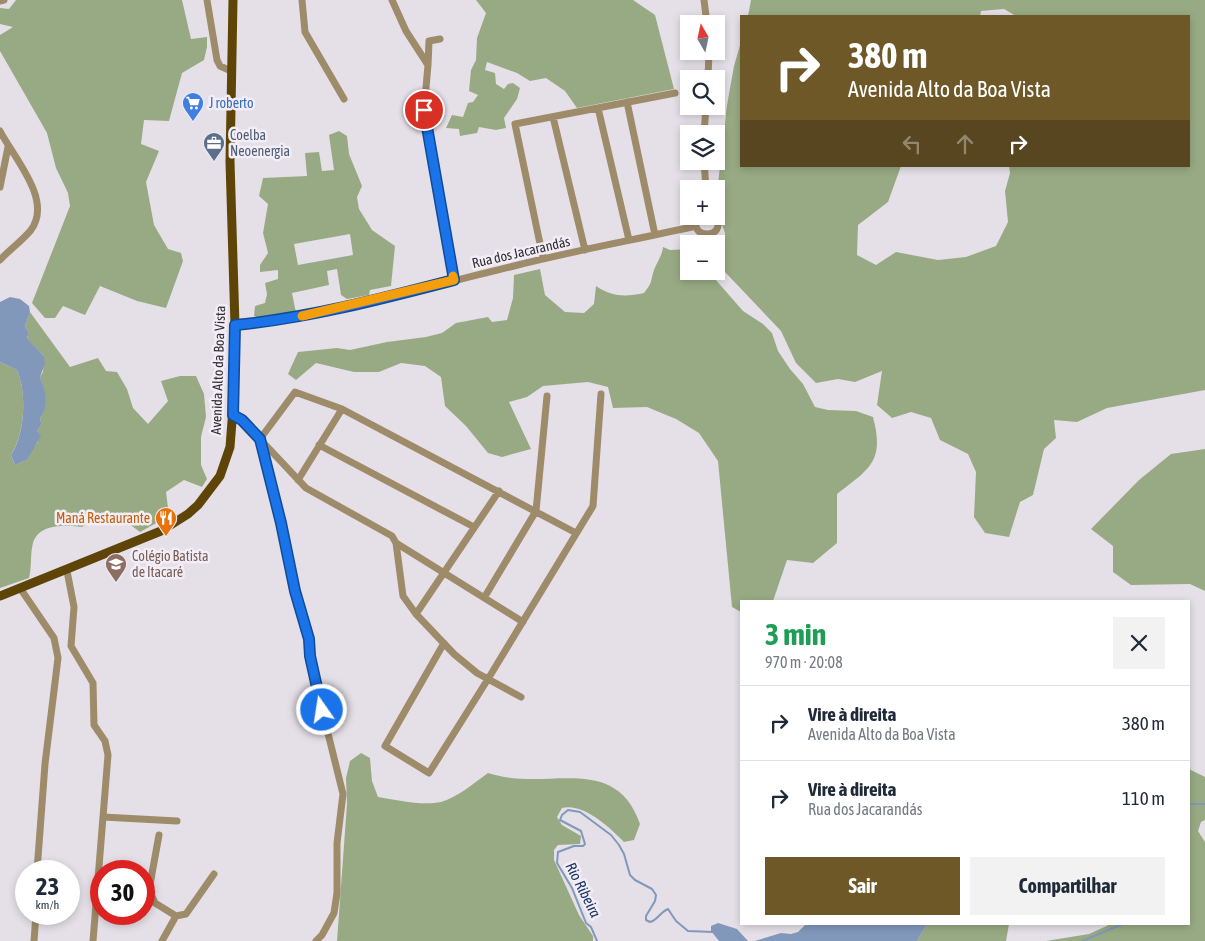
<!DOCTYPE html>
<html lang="pt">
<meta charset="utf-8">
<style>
:root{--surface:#fff;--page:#f2f2f3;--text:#1f2937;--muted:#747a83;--line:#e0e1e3;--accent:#6f5828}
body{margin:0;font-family:"Asap Condensed",sans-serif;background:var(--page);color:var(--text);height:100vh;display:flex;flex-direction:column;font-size:19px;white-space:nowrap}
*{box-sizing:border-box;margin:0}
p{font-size:16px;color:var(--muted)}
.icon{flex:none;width:28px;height:28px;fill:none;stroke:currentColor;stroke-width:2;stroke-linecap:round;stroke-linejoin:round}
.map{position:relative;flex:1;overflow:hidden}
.details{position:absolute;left:740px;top:600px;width:450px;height:325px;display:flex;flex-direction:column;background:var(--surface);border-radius:0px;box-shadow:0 2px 8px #0003}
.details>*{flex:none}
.hud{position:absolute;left:740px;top:15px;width:450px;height:152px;border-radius:0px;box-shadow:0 2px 8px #0003;background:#6f5828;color:#fff;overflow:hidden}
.needle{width:32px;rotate:351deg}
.buttons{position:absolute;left:680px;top:15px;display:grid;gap:10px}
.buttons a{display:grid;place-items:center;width:45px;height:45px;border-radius:0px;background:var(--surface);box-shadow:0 2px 8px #0003;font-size:25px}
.speed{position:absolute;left:15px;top:860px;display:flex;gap:10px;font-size:25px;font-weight:700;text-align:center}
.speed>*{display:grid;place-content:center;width:65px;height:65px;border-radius:50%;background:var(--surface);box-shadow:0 2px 8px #0003;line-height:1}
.speed small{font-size:12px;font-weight:400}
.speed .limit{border:8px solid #d22;background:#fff;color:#111}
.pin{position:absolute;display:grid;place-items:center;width:42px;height:42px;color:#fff;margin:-21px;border:2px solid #fff;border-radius:50%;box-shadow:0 1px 5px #0007}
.me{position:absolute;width:55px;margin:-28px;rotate:347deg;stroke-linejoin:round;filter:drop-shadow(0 0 4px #0008)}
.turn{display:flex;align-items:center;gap:18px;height:105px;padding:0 25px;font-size:22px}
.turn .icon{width:65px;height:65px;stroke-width:2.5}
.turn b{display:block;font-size:35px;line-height:42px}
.lanes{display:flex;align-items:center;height:48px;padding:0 25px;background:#0003;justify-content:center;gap:25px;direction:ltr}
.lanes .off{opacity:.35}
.round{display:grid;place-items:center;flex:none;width:52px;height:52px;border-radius:0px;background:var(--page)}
.head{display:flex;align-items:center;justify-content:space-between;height:85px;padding:0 25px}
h1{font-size:30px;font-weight:700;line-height:38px;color:#1e9e55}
.primary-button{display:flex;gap:10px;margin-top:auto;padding:10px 25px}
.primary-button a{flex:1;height:58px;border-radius:0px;background:var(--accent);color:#fff;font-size:20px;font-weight:700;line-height:58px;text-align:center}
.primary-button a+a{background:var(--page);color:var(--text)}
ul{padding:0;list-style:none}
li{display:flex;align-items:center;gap:15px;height:75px;padding:0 25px;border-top:1px solid var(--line)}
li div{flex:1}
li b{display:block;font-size:19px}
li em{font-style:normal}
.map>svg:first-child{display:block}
</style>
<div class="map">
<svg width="1205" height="941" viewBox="0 0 1205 941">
<rect width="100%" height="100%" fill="#e5e0e8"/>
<path fill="#98aa84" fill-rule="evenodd" d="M16,0H182L191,39L207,37V47L204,60L182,73L169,121L144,120L141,144L159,151L146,182L154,225L168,249L181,253L183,261L166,308L137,301L100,286L85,315L63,306L55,318H45L32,303L70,206L68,193L56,168L47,133L0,51V35L13,27L0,24V8L9,9Z
M476,0H633L655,15L674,89L577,108L565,91L546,78L530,81L517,73L487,62L485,70L495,73L496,84L504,89L508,84L513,83L520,88L517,99L504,118L506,128L496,130L479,127L477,133L460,136L459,129L446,128L452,115L463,117L468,103L473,102L478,95L469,91L471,70L476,60L477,38L486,13Z
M751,0H1205V390L1107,408L1077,422L1054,420L1056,438L1044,449L1033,495L1020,502L1009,537L985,533L974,517L976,472L968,454L940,440L931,418L911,412L892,418L877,405L882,371L855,382L838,379L816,383L796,363L781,331L725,272V233L717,210L716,201L727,105L734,66L741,42V166H901L888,202L858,225L857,255L876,265L896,252L938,260L966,257L996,246L1008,222L1005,191L1010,173L1009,166H1189V16H1016L1004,9L981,11L980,16H748Z
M339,131L347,136L349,154L362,186L357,197L359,209L372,230L395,246L391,286L370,290L369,295L347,299L341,295L337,269L327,271L329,285L292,293L296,313L259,318L254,316L255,306L265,303L267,294L265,283L278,279V270L260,272V265L268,253L263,233L268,204L259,196L263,178L307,176L305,153L319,152L322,171L334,170L329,135ZM350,234L353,255L298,265L294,244Z
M663,247L670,250L689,249V271H715V279L743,311L763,324L772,333L778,351L790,369L803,384L815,407L828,410L856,411L873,417C885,462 869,469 837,494V543L813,563L787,560L773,601H741V612L732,607L718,461L699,433L676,419L647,407L613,408L608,387L588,382L543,386L527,397L509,402L531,449L502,457L488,453L466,426L445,406L441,377L425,366L401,363L379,372H354L316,363L296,380L288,374L298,352L337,348L350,350L387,342L426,337L442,333L456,323L488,317L492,322L507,320L513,298L514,275L540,269L545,295L565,312L584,313L594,304L596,286C612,297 626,297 644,293C653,282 650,282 654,270C657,262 662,256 663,247Z
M30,312L70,367L98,358L106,371L117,372L127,389L133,408L148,424L168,401L161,381L180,376H196L204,394L206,417L201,437V465L207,479L202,487L184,480L166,492L169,516L140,532C120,516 104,511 82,527C67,525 39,523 33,543C30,554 32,567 29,578L0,588V362L17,370C27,393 25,433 11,455L15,465L27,460L30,451L38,442L37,431L42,424L40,419C47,409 45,389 40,377L43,372L44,356L30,343L27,336L29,333L25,326Z
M1205,449V591L1190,584L1131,585L1113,572V546L1091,529L1139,480L1171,454Z
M361,753L370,758L372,781L378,797C397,800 422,806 441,802C458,797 474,783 488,773C495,775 503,777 511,778C561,784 618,760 640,824L634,840L624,842C609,827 584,803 562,808L557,817L562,825L581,836L580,844L558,845L554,850V860L579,915L593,936V941H337L347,804L346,778L350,761Z
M1189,769L1205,777V820L1201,822L1198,831L1205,842V941H1046L1089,934L1111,924H1189Z
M927,924H1009L1006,941H917Z"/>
<path fill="#8298bb" d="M10,297L20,299L29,306L30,312L25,326L29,333L27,337L31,343L44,356L45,364L40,377C46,391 49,406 40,419L42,424L37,431L41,436L27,460L15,465L11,455C25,434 27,393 17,370L0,362V302Z
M718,923L737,929L748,941H719L711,931V926Z
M806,924H927L917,941H755L781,933L791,934L798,932Z"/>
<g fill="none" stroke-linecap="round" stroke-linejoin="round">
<path stroke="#8298bb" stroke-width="2" d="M1189,804H1205
M597,941L591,927L586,923L572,888L557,863L558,852L574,846H583L585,844L581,831L560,820L562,815L568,810L580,812L611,835L619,845L624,854L630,875L635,880L652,889L656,895L655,901L646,916V920L650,922C658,920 660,912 668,909L676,921L688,931L713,932
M1082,941L1123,924"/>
<path stroke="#9e8b69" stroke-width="7" d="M207,0L217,60L220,66L231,71
M302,0L305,32L344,99
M392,0L406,31L428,65L424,110L454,281
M704,0L707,24
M0,1L4,0
M428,65L429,41L440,39
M708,79L709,51
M627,102L655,235
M598,108L629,240
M553,117L585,250
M0,131C14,158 53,200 31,230C22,241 9,250 0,260
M704,134L706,106
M704,161L706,189
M0,187L8,147
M699,216C684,240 730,240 715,216
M543,258L515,124L675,93
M235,325C328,316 419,289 510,267C572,251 634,240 696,226
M233,415L242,420L306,488L392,536L396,543L403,596L416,614L454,654L477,673L521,697
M319,445L474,527
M298,480L342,409
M396,543L523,622
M67,571L74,607L71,646L93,683L94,725L105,741L108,755L93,941
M20,588L54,638L58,658L45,764L37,871
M484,598L536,511L547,396
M416,614L499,491
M444,643L385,746L429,773L488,679L593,506L601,394
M103,817L177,821
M159,835L149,890L155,903L176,916L162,941
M176,916L186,914L214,874
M34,941L36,914
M316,941L322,935L334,913L337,893V843L343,794L318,693L309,639L295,591L281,523L260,439L295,392L342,409L576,533"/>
<path stroke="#5e4407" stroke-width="9" d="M0,596L161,531L188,514L198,505L220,476L230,447L233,408L235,325L230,162L233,0"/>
</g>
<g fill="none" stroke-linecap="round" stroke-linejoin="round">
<g stroke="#114b97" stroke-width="12">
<path id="route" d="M322,710L310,656L309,639L295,591L281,523L260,439L242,420L233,415L235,325C309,318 381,299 454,280L424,110"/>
</g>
<use href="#route" stroke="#1a73e8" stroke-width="9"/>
<path stroke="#f59e0b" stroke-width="9" d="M302,316L454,280L453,276"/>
</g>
<defs>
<g id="supermarket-pin" transform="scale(1.125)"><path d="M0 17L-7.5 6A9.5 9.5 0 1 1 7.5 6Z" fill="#3f7fe0" stroke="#f2edf6"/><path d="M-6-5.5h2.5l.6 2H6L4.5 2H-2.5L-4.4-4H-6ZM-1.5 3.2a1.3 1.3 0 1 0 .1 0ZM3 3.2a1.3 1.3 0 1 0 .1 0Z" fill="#fff"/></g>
<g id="office-pin" transform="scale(1.125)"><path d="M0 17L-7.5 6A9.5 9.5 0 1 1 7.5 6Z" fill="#5c6f8a" stroke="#f2edf6"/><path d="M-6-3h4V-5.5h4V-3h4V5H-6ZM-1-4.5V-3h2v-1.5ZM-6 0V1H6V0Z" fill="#fff"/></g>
<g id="restaurant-pin" transform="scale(1.125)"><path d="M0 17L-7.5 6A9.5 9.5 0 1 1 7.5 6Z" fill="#e8710a" stroke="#f2edf6"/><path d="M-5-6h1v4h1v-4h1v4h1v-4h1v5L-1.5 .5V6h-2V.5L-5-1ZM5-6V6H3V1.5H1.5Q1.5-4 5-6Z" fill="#fff"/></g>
<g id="school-pin" transform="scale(1.125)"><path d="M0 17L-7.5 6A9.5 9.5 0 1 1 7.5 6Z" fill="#8d6e63" stroke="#f2edf6"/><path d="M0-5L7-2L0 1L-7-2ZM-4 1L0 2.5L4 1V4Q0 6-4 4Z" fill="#fff"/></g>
</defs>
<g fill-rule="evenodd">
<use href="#supermarket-pin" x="193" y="103"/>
<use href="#office-pin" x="214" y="143"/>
<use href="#restaurant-pin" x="166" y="518"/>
<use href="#school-pin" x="116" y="564"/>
</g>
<g text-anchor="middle" stroke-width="5" stroke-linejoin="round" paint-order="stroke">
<g font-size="14" fill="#366cbe" stroke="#f2edf6" text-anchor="start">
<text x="209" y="108">J roberto</text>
</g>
<g font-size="14" fill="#4e5e75" stroke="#f2edf6" text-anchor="start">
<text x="230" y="140">Coelba<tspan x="230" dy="16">Neoenergia</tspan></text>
</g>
<g font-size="14" fill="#302e31" stroke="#f2edf6">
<text transform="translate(521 252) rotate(-13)" y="5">Rua dos Jacarandás</text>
<text transform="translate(218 370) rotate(-88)" y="5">Avenida Alto da Boa Vista</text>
</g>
<g font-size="14" fill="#c56008" stroke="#f2edf6" text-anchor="end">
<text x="150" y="523">Maná Restaurante</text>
</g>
<g font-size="14" fill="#785e54" stroke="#f2edf6" text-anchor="start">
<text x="132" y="561">Colégio Batista<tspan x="132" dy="16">de Itacaré</tspan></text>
</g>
<g font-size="15" font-style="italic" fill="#193562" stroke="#f2edf6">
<text transform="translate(583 890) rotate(63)" y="5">Rio Ribeira</text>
</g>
</g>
</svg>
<div class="buttons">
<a><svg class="needle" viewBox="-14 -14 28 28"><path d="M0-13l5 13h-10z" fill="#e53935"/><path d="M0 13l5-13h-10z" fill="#747a83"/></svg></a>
<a><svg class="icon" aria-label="search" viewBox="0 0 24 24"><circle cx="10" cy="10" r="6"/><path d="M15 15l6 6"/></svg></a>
<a><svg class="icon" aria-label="layers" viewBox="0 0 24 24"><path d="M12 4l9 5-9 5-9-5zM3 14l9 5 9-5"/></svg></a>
<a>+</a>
<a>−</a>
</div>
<div class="speed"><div>23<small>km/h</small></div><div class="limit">30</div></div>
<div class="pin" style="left:424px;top:110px;background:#d93025"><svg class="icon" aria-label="arrive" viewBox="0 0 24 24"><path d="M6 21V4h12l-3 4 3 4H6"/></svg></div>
<svg class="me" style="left:322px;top:710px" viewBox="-20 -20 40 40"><circle r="17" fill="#1a73e8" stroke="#fff" stroke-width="3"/><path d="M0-11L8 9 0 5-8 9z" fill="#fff"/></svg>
<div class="hud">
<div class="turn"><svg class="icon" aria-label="right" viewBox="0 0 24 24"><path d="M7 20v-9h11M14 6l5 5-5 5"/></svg><div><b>380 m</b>Avenida Alto da Boa Vista</div></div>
<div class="lanes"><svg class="icon off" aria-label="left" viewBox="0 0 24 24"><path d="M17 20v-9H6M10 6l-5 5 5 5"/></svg><svg class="icon off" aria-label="ahead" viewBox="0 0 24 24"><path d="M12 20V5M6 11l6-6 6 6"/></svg><svg class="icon" aria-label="right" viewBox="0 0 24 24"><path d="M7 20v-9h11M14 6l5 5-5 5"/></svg></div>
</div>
<section class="details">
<div class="head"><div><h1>3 min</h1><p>970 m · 20:08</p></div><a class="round"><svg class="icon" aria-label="close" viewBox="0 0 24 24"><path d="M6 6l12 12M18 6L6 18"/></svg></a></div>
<ul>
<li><svg class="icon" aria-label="right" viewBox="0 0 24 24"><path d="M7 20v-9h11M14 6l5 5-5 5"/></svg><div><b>Vire à direita</b><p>Avenida Alto da Boa Vista</p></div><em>380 m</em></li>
<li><svg class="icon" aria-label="right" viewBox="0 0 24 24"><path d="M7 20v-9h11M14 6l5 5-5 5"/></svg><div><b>Vire à direita</b><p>Rua dos Jacarandás</p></div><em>110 m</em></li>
</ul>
<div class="primary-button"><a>Sair</a><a>Compartilhar</a></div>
</section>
</div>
